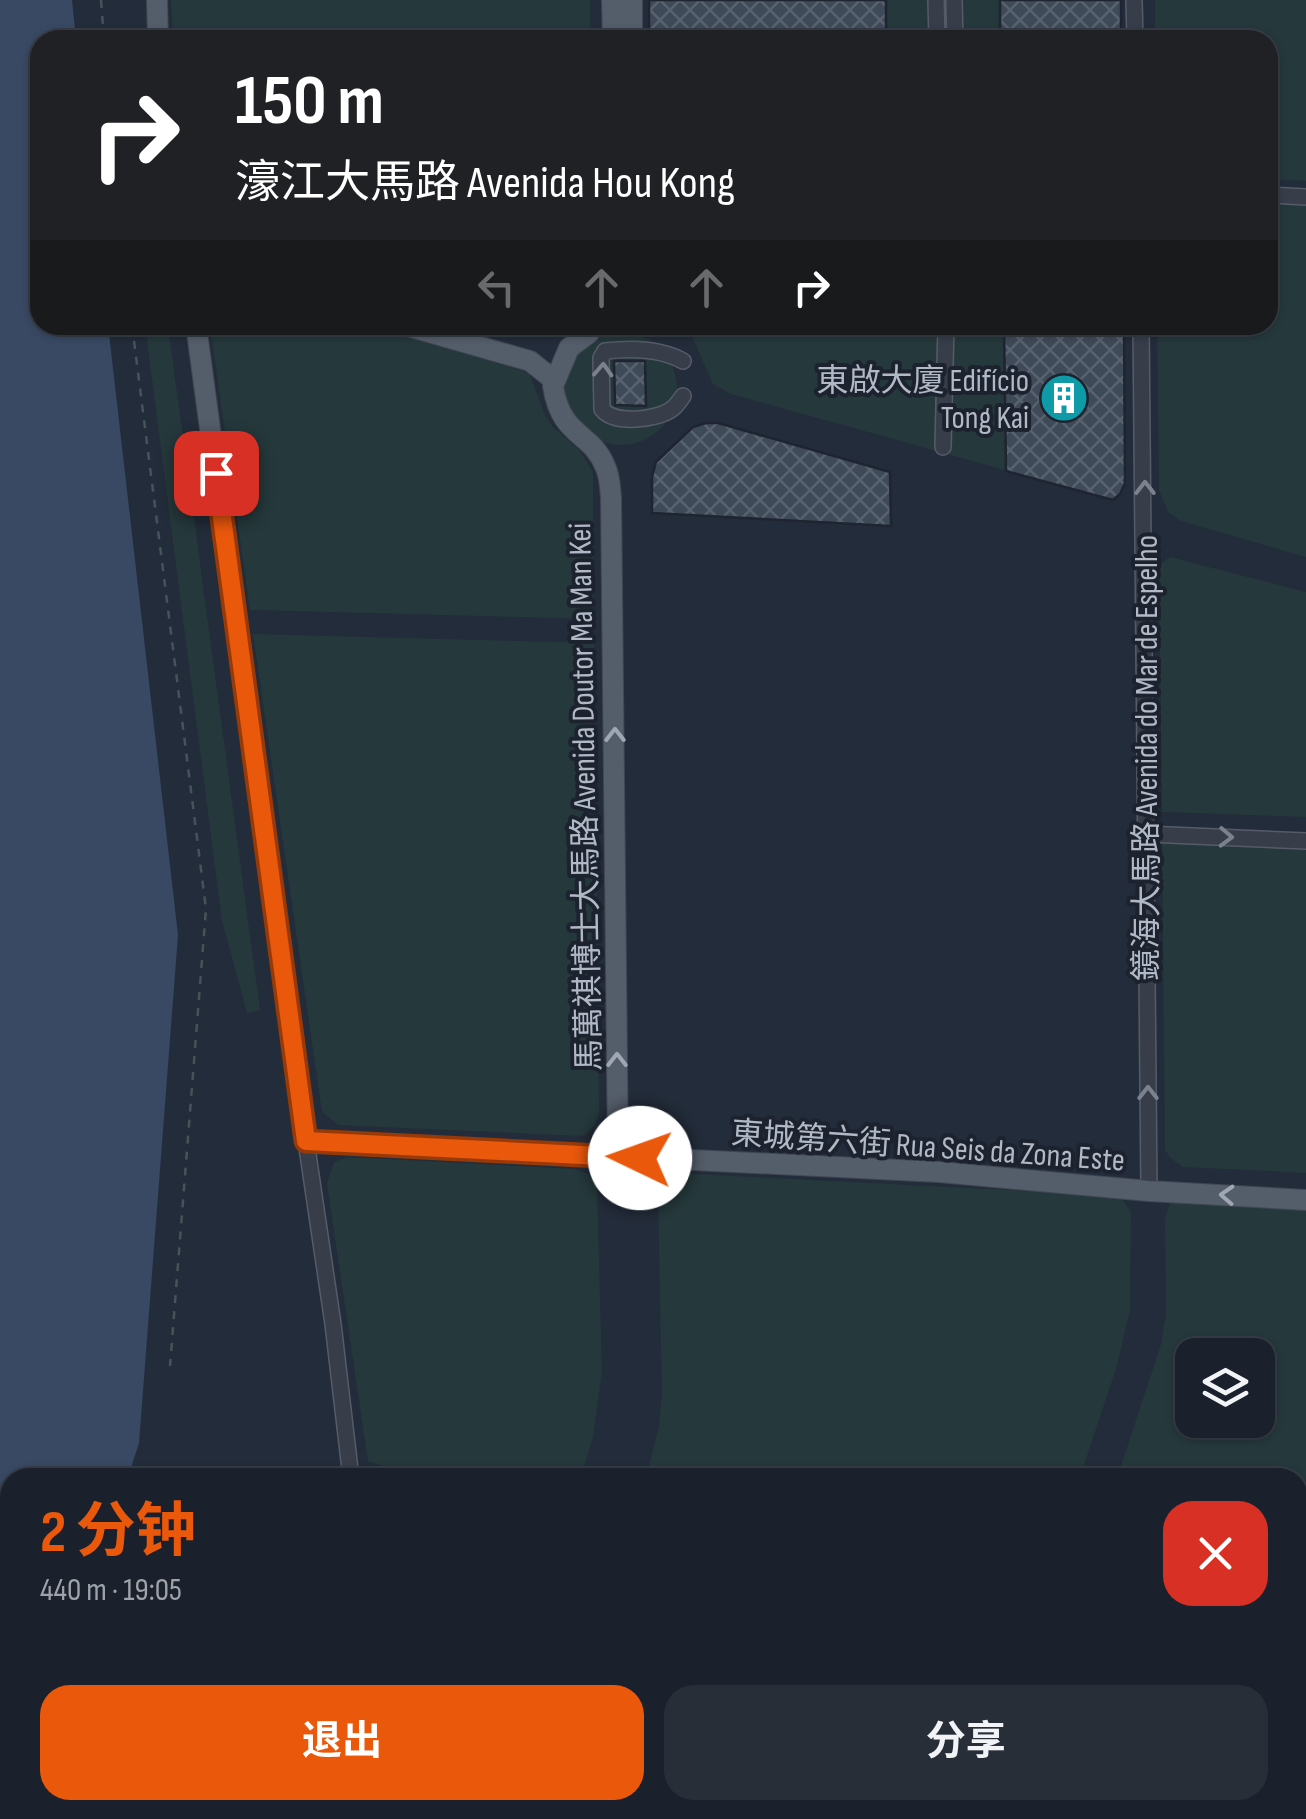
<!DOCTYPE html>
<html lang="zh">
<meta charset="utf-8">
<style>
:root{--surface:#1a212c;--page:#272e38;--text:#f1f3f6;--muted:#9fa3a9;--line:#383e48;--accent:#ea580c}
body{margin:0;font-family:"Sofia Sans Condensed","Noto Sans SC",sans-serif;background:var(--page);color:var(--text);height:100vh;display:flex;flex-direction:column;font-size:38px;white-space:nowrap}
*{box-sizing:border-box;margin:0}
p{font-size:32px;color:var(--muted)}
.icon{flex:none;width:55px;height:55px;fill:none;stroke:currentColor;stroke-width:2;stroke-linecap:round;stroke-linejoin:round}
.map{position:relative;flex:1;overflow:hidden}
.panel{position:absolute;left:0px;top:1468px;width:1308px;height:352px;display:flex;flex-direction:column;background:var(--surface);border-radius:30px 30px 0 0;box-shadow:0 2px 8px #0004,0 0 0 2px var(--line)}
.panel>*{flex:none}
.hud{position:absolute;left:30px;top:30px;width:1248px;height:305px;border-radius:30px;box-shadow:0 2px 8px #0004,0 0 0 2px var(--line);background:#202124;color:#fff;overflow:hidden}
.tools{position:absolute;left:1175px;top:1338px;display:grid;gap:20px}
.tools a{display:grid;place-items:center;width:100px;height:100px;border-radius:20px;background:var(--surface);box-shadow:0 2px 8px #0004,0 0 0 2px var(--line);font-size:50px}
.pin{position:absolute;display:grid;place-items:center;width:85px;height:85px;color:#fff;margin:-42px;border-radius:20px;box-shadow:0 5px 15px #0006}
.me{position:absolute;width:110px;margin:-55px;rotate:273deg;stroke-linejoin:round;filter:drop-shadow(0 0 8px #0008)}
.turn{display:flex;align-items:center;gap:35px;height:210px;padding:0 40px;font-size:45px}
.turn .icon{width:130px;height:130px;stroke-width:2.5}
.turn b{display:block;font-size:70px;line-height:85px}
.lanes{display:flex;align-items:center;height:95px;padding:0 40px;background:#0003;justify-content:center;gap:50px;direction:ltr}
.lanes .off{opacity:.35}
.round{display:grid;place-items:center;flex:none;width:105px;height:105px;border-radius:30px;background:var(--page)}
.overview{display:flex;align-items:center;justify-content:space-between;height:170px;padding:0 40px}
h1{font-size:60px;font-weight:700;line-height:75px;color:var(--accent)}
.cta{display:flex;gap:20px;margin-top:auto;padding:20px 40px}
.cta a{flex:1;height:115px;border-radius:30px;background:var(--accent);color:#fff;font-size:40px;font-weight:700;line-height:115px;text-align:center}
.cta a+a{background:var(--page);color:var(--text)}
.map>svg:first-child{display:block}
</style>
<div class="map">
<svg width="1306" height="1819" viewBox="0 0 1306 1819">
<defs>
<pattern id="building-cross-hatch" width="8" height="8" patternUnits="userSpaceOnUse" patternTransform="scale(2.5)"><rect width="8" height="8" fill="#3f4a59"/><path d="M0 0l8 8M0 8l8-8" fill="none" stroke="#58626f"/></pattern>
</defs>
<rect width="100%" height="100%" fill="#232c3a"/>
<path fill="#25383b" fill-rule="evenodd" d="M171,0H590V40H173Z
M649,0H1121V40H649Z
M1155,0H1306V181L1268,179V40H1155Z
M1268,202L1306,204V557L1181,521L1168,512L1159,490L1157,325H1268Z
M145,325H168L260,1010L247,1013L222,921Z
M210,325H371L529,373L545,415L553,427L579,450L593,472L594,619L250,610Z
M494,325H555L536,338Z
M687,325H1124L1125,483L1120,494L1113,500L731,394L713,384Z
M565 389a56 56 0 1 1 112 0a56 56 0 1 1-112 0Z
M1170,557L1306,592V817L1162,812L1159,576L1162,563Z
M253,634L594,643L599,1112C596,1124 593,1130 582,1136L338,1125L322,1112Z
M1162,839L1306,844V1173L1183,1167L1170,1158L1165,1150Z
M348,1157L574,1169L588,1174L597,1185L602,1371L593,1437L581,1477H415L368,1461L327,1184L334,1162Z
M675,1173L1108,1195L1124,1201L1131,1213L1130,1310L1116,1369L1080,1477L646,1478L659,1426L662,1393L658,1199L661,1180Z
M1181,1199L1306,1206V1514L1298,1541V1478H1117L1161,1344L1166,1314L1165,1218L1170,1204ZM1192,1355H1258V1420H1192Z
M102,1810H238L235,1819H99Z
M536,1810H969L966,1819H533Z
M1008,1810H1153L1174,1819H1005Z"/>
<path fill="#394963" d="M0,0H72L76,40H40V325H108L178,935L139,1443L128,1477L10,1478V1810H25L23,1819H0Z"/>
<path fill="url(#building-cross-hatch)" stroke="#1e2531" stroke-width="2.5" d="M649,0H886V40H649Z
M1000,0H1121V40H1000Z
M1004,325H1124L1125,483L1120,494L1113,500L1006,471Z
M614,361H645L646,406L615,405Z
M706,423H718L890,472L891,526L652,513V477L656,462L693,427Z"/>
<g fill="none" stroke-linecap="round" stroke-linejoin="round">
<path stroke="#38414f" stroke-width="15" stroke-dasharray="15 8" stroke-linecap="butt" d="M1298,1781L1306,1763
M1275,1819L1281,1810"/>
<g stroke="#555c68" stroke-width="18">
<path id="minor" d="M936,0L937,40
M954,0L955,40
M1134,0L1135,40
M1268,195L1306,197
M1141,325L1149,1191
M683,361C660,348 631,348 605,351L601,358L602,409C614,425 657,420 672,409C676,406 681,399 683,396
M943,447L946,325
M1147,834L1306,841
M306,1141L333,1324L351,1478
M1298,1582L1306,1556
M251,1819L254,1810"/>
</g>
<g stroke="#404753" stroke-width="22">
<path id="major" d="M157,0L158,40
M612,0L613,40
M632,0V40
M196,325L306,1141L939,1172L1149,1191L1306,1200
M404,325L530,361L554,380
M594,325L589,333L569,348L553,386C561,438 591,431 605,466C610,476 610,487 611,498L618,1157
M1298,1619L1306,1594
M1298,1701L1306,1675
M1233,1819L1236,1810
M1261,1819L1263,1810"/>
</g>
<path stroke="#435558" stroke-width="2.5" stroke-dasharray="8 8" stroke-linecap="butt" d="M101,0L104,40
M132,325L206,909L170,1366"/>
<use href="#minor" stroke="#373e4a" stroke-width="15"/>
<use href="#major" stroke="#545d6a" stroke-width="20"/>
</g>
<defs><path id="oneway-chevron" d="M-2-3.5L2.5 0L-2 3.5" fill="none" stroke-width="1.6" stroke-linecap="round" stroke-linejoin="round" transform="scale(2.5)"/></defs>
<g stroke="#7b828e">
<use href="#oneway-chevron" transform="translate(603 370) rotate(-87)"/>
<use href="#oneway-chevron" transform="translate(1145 488) rotate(-90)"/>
<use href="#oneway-chevron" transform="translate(1226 837) rotate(2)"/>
<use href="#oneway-chevron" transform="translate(1148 1093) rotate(-90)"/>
</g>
<g stroke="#9fa7b4">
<use href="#oneway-chevron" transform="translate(615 735) rotate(-90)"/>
<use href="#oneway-chevron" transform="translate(617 1060) rotate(-90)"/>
<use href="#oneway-chevron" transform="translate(1227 1195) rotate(-177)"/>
</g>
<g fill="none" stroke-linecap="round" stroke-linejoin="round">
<g stroke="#983908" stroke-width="25">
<path id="route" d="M216,473L306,1141L640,1158"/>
</g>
<use href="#route" stroke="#ea580c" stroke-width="18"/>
</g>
<defs>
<g id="building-disc" transform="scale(2.5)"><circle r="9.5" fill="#0f9aa8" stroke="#1c232f"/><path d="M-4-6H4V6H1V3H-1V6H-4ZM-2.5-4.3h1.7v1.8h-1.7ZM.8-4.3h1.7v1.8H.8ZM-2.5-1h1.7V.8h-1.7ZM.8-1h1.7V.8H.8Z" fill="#fff"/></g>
</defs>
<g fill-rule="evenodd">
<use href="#building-disc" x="1064" y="398"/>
</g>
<g text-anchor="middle" stroke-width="8" stroke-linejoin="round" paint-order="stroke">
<g font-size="32" fill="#b2b9c6" stroke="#1c232f" text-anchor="end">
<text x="1029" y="391">東啟大廈 Edifício<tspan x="1029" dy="37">Tong Kai</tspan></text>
</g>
<g font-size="32" fill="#b2b9c6" stroke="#1c232f">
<text transform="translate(1146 758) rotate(-90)" y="11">鏡海大馬路 Avenida do Mar de Espelho</text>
<text transform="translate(584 797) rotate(-91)" y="11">馬萬祺博士大馬路 Avenida Doutor Ma Man Kei</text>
<text transform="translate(928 1146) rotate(4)" y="11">東城第六街 Rua Seis da Zona Este</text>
</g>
</g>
</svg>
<div class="tools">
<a><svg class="icon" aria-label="layers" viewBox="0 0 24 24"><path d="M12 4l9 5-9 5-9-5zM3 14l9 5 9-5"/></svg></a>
</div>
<div class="pin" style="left:216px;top:473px;background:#d93025"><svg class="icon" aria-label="arrive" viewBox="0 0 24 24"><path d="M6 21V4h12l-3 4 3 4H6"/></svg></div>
<svg class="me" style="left:640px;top:1158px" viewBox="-20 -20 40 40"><circle r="19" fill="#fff"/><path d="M0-13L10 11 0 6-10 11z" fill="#ea580c"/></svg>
<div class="hud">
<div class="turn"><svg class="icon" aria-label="right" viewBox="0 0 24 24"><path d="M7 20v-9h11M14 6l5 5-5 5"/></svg><div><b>150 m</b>濠江大馬路 Avenida Hou Kong</div></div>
<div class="lanes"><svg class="icon off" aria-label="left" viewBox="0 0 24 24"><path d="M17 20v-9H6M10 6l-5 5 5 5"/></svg><svg class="icon off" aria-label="ahead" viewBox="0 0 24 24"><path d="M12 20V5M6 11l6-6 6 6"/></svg><svg class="icon off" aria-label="ahead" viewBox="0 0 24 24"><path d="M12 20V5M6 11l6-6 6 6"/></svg><svg class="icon" aria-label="right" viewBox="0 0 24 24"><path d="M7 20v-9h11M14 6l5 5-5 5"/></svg></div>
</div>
<section class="panel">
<div class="overview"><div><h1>2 分钟</h1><p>440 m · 19:05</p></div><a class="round" style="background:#d93025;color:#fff"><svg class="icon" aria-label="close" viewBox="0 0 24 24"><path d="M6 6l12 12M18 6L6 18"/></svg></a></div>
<div class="cta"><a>退出</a><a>分享</a></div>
</section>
</div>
